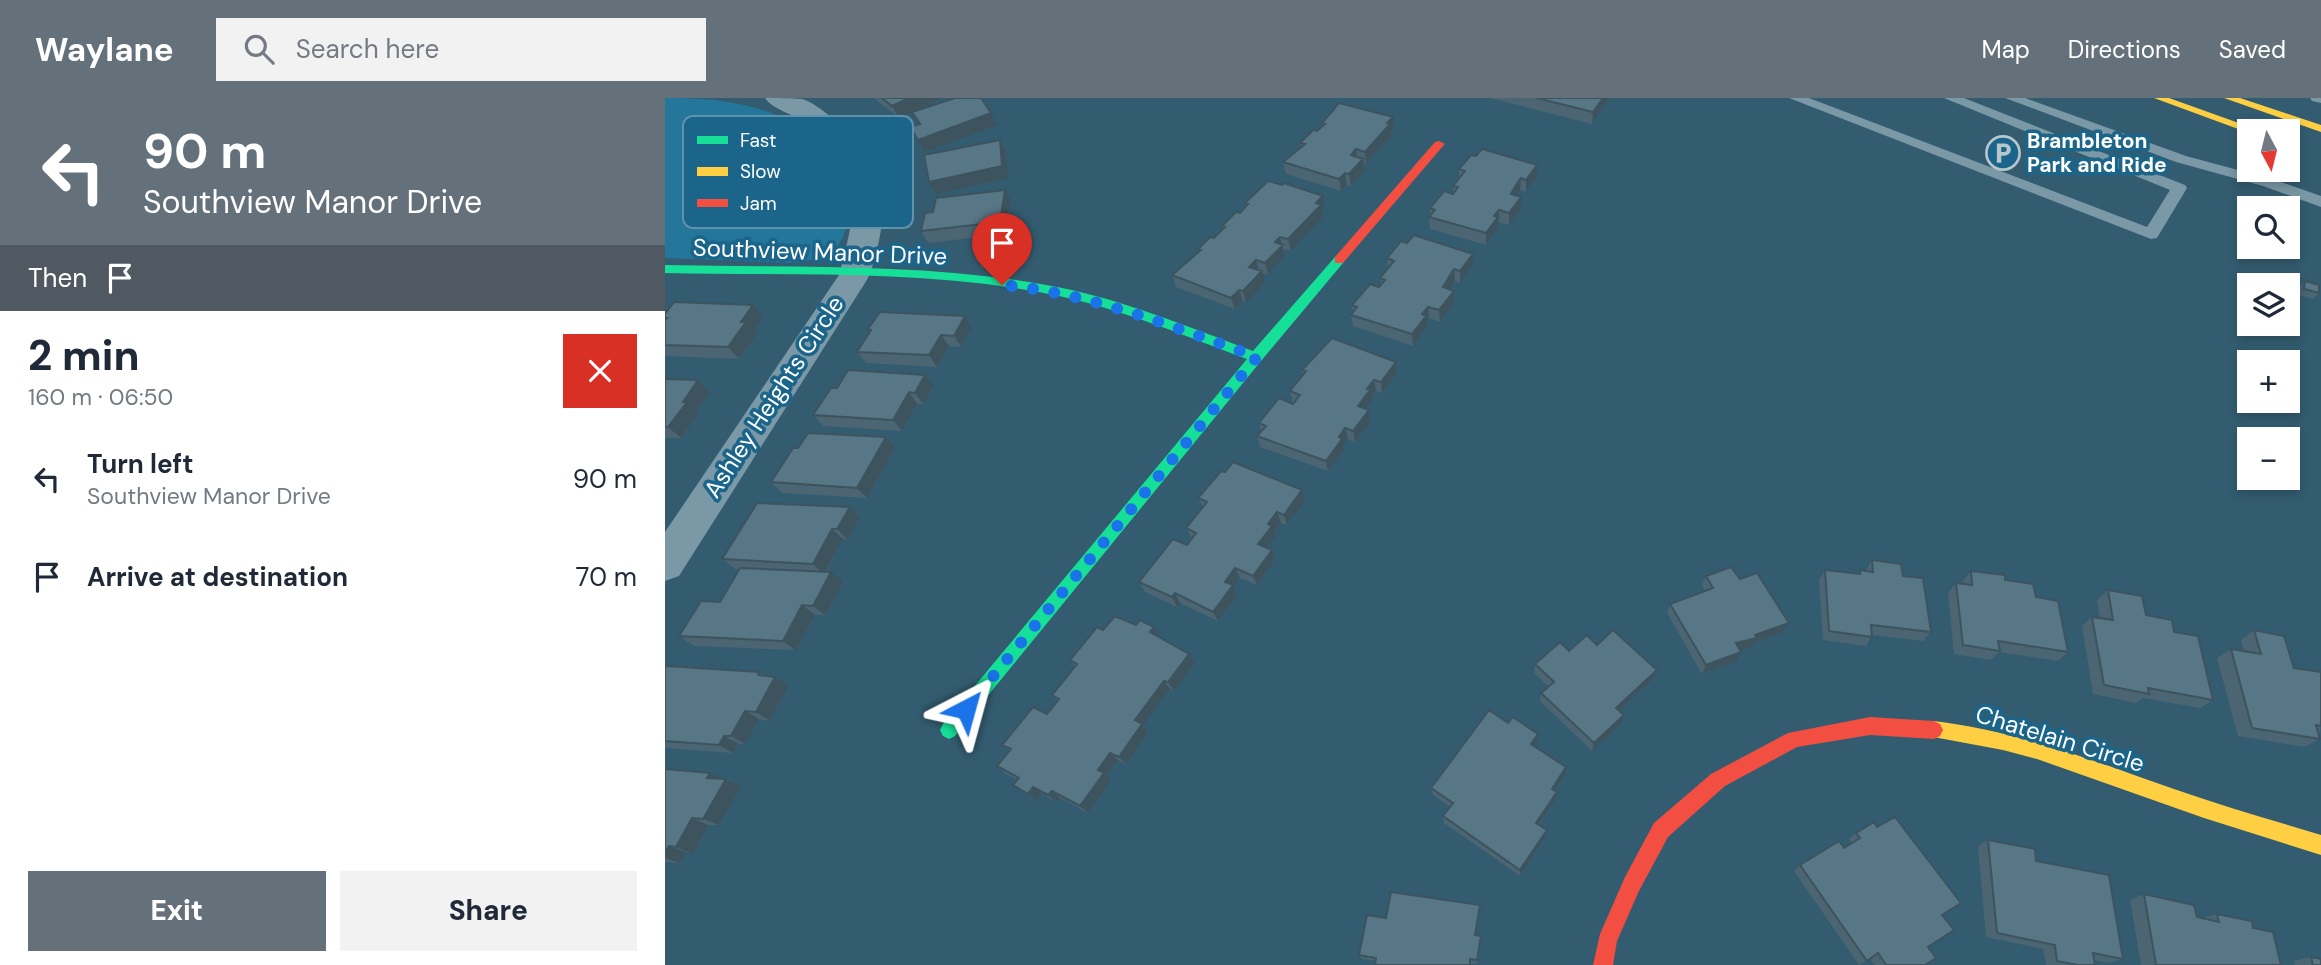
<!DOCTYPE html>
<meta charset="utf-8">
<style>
:root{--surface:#fff;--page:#f2f2f3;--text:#1f2937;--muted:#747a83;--accent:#64707a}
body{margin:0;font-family:"DM Sans",sans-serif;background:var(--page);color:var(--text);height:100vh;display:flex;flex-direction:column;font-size:26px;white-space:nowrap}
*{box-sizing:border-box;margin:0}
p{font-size:23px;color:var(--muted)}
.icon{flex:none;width:38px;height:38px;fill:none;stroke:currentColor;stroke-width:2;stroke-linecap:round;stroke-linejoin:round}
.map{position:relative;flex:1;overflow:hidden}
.sheet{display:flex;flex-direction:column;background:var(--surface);width:665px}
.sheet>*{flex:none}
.guide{background:#64707a;color:#fff;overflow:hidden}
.needle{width:46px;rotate:173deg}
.fabs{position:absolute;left:1572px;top:21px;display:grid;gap:14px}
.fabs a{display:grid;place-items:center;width:63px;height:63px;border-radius:0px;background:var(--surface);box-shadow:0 4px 10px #0003;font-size:35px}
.pin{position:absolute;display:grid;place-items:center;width:60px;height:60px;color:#fff;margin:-72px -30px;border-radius:50% 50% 50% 0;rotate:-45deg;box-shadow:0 0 7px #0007}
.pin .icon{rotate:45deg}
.me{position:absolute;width:77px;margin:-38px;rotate:39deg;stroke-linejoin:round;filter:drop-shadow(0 0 5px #0008)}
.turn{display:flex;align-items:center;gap:24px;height:147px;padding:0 28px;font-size:32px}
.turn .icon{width:91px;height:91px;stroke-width:2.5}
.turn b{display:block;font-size:49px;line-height:60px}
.then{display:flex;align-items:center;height:66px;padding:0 28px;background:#0003;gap:14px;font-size:26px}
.round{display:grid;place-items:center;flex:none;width:74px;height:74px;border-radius:0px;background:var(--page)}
.headline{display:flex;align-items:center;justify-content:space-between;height:119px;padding:0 28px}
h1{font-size:42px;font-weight:800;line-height:52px}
.primary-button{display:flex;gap:14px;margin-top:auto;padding:14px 28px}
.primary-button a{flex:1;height:80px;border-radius:0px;background:var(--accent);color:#fff;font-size:28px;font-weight:800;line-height:80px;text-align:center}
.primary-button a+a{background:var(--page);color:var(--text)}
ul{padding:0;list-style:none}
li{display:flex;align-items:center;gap:21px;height:98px;padding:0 28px}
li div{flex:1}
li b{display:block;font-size:26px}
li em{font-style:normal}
header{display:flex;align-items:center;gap:42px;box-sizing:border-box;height:98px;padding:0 35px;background:var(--accent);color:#fff}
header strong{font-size:33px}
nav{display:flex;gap:38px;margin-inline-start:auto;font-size:24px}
.search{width:490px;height:63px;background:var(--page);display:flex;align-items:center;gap:18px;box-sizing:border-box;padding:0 24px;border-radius:0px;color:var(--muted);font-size:26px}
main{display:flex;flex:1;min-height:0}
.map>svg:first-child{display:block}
</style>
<header>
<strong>Waylane</strong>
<div class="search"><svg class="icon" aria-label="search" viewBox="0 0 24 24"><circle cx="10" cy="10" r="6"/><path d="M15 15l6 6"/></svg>Search here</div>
<nav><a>Map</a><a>Directions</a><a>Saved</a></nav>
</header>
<main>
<section class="sheet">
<div class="guide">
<div class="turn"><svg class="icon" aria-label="left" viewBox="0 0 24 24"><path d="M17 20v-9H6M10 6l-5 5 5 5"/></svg><div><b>90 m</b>Southview Manor Drive</div></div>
<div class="then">Then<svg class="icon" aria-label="arrive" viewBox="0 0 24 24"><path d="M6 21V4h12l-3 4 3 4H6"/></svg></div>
</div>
<div class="headline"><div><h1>2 min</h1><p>160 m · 06:50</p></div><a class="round" style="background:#d93025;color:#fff"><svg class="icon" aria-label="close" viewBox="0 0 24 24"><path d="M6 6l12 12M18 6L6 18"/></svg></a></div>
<ul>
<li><svg class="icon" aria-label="left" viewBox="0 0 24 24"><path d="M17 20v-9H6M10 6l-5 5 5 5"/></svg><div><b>Turn left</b><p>Southview Manor Drive</p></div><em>90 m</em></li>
<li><svg class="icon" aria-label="arrive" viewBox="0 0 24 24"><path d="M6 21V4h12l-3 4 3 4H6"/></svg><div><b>Arrive at destination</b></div><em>70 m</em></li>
</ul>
<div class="primary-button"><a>Exit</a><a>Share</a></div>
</section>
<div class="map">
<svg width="1656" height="867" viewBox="0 0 1656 867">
<rect width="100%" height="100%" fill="#335c70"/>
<path fill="#25769b" d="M0,0C52,0 105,5 148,38C174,58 199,129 167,153C158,161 144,162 132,165L0,160Z"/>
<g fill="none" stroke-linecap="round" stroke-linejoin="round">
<path fill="#7a98a5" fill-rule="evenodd" d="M1124,0H1144L1482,129L1505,92L1279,0H1299L1520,87L1522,90L1492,140L1486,141Z
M1340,0H1360L1521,58L1610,82L1656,98V109L1598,88L1511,64Z
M1645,0H1656V5L1647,3Z"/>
<path fill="#7a98a5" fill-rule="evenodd" d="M100,0C111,0 127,0 137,1C147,4 157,12 165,18C212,53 227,99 211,155C208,166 206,176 200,185L14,478L0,483V434L174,177C191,112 203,72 141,25C129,16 108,12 100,0Z"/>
<path fill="#16e098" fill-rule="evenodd" d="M674,158L680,162L678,165L596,263L290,638L284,641L278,638L275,632L278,626L582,261C520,238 459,212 394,198C265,171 131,178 0,175V167C131,170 263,164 392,189C459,202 524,229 588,253L670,159Z"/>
<path fill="#ffcf43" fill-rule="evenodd" d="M1489,0H1504L1596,33L1584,35Z
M1559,0H1575L1656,27V34Z
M1269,623C1353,633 1429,663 1509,691C1557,708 1607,722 1656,737V757L1539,720L1372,661L1338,652L1263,638L1260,632L1263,626Z"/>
<path fill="#f24e42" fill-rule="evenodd" d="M774,43L780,46L778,48L678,165H670V159L770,44Z
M1205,619L1269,623L1275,626L1278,632L1275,638L1269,641L1205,637L1132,649L1060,688L1003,739L974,793L952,843L948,867H928L935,836L960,779L989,725L1046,676L1123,635Z"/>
</g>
<path fill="#4b6573" d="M210,0H277L234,20L211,2Z
M825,0H944L927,26Z
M657,25L729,30L726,33L727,38L701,66L699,65L700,73L686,88L682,87L676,93L621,76L618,64L636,49L635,45L652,33L657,28Z
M811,58L872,67V79L861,94L855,92L852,97L856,111L844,127L833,124V131L821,147L765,131L764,119L765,117V110L788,96V88L794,81V71Z
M346,103L341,136L263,145L256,133Z
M580,105L660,110L657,113L658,119L626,153L619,151L620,158L603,177L597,175L600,185L581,205L578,203L570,211L511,189L507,177L534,154L533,151L549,140L558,132L557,128L575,115L581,109Z
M742,145L808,156V167L795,185L790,183L784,191L789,193V205L775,224L764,220L762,223V229L748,248L688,228L686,217L688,213L687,207L716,187L715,180L723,170L722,160Z
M1640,183L1654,195L1648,201L1633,197L1634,189Z
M0,216L98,219L89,233L92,236L74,261L0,258Z
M307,230L296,249L284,248L272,269L201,265L192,254L205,234L203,231Z
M731,264L732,275L717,295L711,293L707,298V303L701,311L706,324L690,344L683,341L678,347L679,352L663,373L595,349L592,338L596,333L594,325L628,305L625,293L638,277L637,272Z
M0,281L33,282L45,294L31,313L34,315L16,340H0Z
M269,288L258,306H252L237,333L159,328L148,317Z
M230,350L202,400L117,395L106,384Z
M637,392L640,403L622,427L616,425L609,434L611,438L602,450L607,452L610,462L592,487L575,480L568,488L572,497L553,523L515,505L512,509L480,494L474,484L522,447L527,441L521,430L538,409L533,400Z
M185,409L195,419L183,442L178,441L161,474L178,484L160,517H150L130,552L29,548L14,538L55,504L75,472L70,471L57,461Z
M1207,462L1238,478L1266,534L1258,543L1207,537L1201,548L1158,542L1154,482L1160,472L1192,476L1195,472L1201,473Z
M1306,473L1340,482L1371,499L1403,554L1393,563L1334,554L1326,562L1289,556L1283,495L1291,485L1298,486V483Z
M1041,478L1075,481L1124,525L1118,534L1089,545L1087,549L1075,552L1076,554L1072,563L1037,576L1002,515L1005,506L1040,493L1037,487Z
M1443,492L1481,517L1509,534L1548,602L1535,610L1478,600L1471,605L1428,596L1417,528L1427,519L1435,520L1432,502Z
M438,532L495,538L494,539L524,556L530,565L509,593L505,591L478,628L484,634L461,666L453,662L442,677L446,682L423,715L395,700L392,704L377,696L372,703L348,687L353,682L341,676L332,668L344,652L337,647L382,616L393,603L387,597L410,569L405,562Z
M1589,532L1629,570L1656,574L1655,641L1639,649L1573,638L1552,560L1566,551L1579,553L1576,542Z
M904,553L992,572L989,580L954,613L956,626L927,653L875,603L876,595L883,588L869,575L870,566Z
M0,569L94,574L100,578L110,579L124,587L105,623L94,621L80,646H74L68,655L0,650Z
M873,644L869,649L900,677L890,692L892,694L891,701L874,726L882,732L881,738L855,778L779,725L778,718L785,709L768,697L766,690Z
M0,671L61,681L76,688L54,727H43L28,756L21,754L15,765L0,764Z
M1191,735L1277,817L1263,849L1260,867H1210L1205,861L1194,867L1129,773L1135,767L1179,750L1187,745L1184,741Z
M1323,742L1371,763L1458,861L1444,865L1429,862L1430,867H1381L1378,851L1321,839L1313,748Z
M1479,796L1532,819L1537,820L1552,816L1588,830L1616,867H1476L1465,802Z
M815,807L811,837L816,842L812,866L711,863L697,861L694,857L721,820Z
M1646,859L1656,867H1630L1628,863Z"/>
<path fill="#3d535e" d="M244,0H277L234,20L227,8Z
M938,0H944L927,26L928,14Z
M326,15L332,27L260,54L253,42Z
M728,19L729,30L726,33L727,38L701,66L700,54Z
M335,42L341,54L343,80L271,96L264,84Z
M691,51L693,63L686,57Z
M698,61L700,73L686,88L684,76Z
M872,67V79L861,94V82Z
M680,75L682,87L676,93L674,81Z
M856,80L855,92L851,99L846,96Z
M340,92L346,103L341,136L335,124Z
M658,98L660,110L657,113L658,119L626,153L623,141L651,105Z
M856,99V111L844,127V115Z
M834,112L833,131L821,147V135L829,118Z
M615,139L620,158L603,177L600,165L610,144Z
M808,156V167L795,185V173Z
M591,162L594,174L584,169Z
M789,171L790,183L778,201V189Z
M597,173L600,185L581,205L578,193Z
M574,192L578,203L570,211L566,200Z
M789,193V205L775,224L774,212Z
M88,207L98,219L89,233L92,236L74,261L63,249L76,224Z
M763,209L764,220L762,223V229L748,248L747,236L757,216Z
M300,218L307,230L296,249L289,238Z
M276,237L284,248L272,269L264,257Z
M731,264L732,275L717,295L716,284Z
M260,277L269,288L258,306L250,295Z
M33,282L45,294L31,313L34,315L16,340L3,329L18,304Z
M709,282L711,293L707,298V303L695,319L693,308L702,291Z
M244,294L252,306L237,333L228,322Z
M704,312L706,324L690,344L688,333Z
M680,330L683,341L678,347L679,352L663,373L661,363L674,339Z
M221,339L230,350L202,400L192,390Z
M637,392L640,403L622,427L619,417Z
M185,409L195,419L183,442L172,431Z
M612,414L616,425L609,434L611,438L597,456L593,446L603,426Z
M167,431L178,441L159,476L148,466Z
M607,452L610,462L592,487L588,478Z
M570,470L575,480L568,488L572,497L553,523L548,514L560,484Z
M166,474L178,484L160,517L148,508Z
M510,495L515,505L512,509L507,499Z
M137,507L150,517L130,552L118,543Z
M1124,525L1118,534L1089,545L1087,549L1067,554L1071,545Z
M489,529L495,538L491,544L485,534Z
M1076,554L1072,563L1037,576L1041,567Z
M524,556L530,565L509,593L503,584Z
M992,572L989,580L949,618L951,610Z
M110,579L124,587L105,623L91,614Z
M499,583L505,591L478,628L484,634L461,666L454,659L470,622Z
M80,613L94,621L80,646L66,638Z
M959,617L956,626L927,653L929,645Z
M873,636V644L865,654L866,646Z
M59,638L74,646L68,655L54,647Z
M445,655L453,662L442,677L446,682L423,715L415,708L433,672Z
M901,669L900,677L886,698L887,691Z
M45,675L76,688L54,727L38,721L42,680Z
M368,689L377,696L372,703L363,696Z
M387,693L395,700L392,704L383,697Z
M892,694L891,701L870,731L871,725Z
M27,720L43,727L28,756L11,749Z
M882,732L881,738L855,778V772Z
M4,748L21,754L15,765L0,760V755Z"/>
<path fill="#577686" stroke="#3d535e" stroke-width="2" d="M217,0H244L227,8Z
M290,0H316L326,15L253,42L245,29L255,26L247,14Z
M872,0H938L928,14Z
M674,5L728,19L722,25L725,26L700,54L691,51L686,57L698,61L684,76L680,75L674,81L618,64L640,46L635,45L648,32L652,33L660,26L657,25Z
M335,42L337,68L264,84L259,57Z
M817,51L872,67L861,82L856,80L851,87L846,96L856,99L844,115L834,112L829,118L833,119L821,135L764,119L770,112L765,110L779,93L788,96L793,89L788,88L800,73L794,71L806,57L811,58Z
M603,83L617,87L619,85L658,98L651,105L656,107L623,141L615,139L610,144L618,147L600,165L591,162L584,169L597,173L578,193L574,192L566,200L507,177L536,152L533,151L545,139L549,140L560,129L557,128L571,114L575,115L583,106L580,105Z
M340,92L335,124L256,133L260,115L268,114L271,100Z
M749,137L808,156L795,173L789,171L784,179L778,189L789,193L774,212L763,209L757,216L761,218L747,236L686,217L692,209L687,207L705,186L714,189L720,182L715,180L729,163L722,160L736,143L742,145Z
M1640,183L1654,187V195L1639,191Z
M9,204L88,207L76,224H81L63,249L0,247V222L2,220H0V216Z
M215,214L300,218L289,238L276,237L264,257L192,254L206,232L203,231Z
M667,240L731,264L716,284L709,282L702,291L705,292L693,308L704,312L688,333L680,330L674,339L677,341L661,363L592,338L601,328L594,325L614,300L628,306L635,297L625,293L641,273L637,272Z
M183,272L260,277L250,295L244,294L228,322L148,317L166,290H172Z
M0,281L33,282L18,304H22L3,329H0Z
M143,335L221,339L192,390L106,384L128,350H133Z
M568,364L637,392L619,417L612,414L603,426L607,428L593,446L607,452L588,478L570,470L560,484L568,487L548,514L510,495L507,499L474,484L508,441L522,447L531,435L521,430L542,404L533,400L556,373L560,374Z
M92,405L185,409L172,431H167L148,466L57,461Z
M1207,462L1236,466L1238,478L1258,480L1266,534L1206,527L1207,539L1164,533L1160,472L1195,476V472L1208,474Z
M1066,469L1075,481L1092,475L1124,525L1090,537L1092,540L1071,545L1076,554L1041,567L1005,506L1048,490L1041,478Z
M75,470L166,474L148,508L137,507L118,543L14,538L36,503L55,504Z
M1306,473L1340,477V482L1368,486L1371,499L1393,503L1403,554L1333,543L1335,553L1298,547L1291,485L1307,487Z
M1443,492L1477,498L1481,517L1507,522L1509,534L1533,538L1548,602L1483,590L1484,596L1439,587L1427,519L1448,522Z
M450,518L471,527L475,522L489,529L485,534L524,556L503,584L499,583L470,622L477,626L454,659L445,655L433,672L439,675L415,708L387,693L383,697L368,689L363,696L348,687L354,680L332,668L346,651L337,647L368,609L382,616L394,601L387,597L412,566L405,562L432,529L438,532Z
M948,532L992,572L951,610L959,617L929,645L876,595L889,584L870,566L895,544L904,553L922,537L932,547Z
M1589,532L1619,538L1629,570L1656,574V628L1651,627L1655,641L1587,630L1566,551L1596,556Z
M1,568L94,574L93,577L110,579L91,614L80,613L66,638H59L54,647L0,643V569Z
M824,612L843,625L848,619L873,636L866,646L901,669L887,691L892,694L871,725L882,732L855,772L778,718L788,705L766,690Z
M0,671L45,675L42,680L61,681L38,721L27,720L11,749L4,748L0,755Z
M1230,719L1296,805L1277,817L1289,832L1263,849L1271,860L1260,867H1221L1213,855L1202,863L1135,767L1174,743L1179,750L1195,740L1191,735L1209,724L1212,729Z
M1323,742L1370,751L1371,763L1444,777L1458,861L1428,855L1430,867H1413L1392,863L1390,847L1332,835Z
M726,794L815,807L810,837L816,838L812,862L805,861V867H710L711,860L694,857L702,817L721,820Z
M1479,796L1529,807L1532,819L1554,824L1552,816L1587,823L1588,830L1608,834L1616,867H1491Z
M1646,859L1656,861V867H1648Z"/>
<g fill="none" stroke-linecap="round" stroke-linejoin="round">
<path stroke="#1a73e8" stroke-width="12" stroke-dasharray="0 21.6" d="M301,611L592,259C508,229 426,195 337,187"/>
</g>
<defs>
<g id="parking-ring" transform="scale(1.75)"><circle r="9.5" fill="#1a6589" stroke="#b8c6cd" stroke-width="1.5"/><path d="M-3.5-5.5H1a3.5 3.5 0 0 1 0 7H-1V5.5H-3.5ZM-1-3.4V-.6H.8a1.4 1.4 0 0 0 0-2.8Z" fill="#b8c6cd"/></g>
</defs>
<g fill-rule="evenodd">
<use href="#parking-ring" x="1338" y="55"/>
</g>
<g text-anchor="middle" stroke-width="7" stroke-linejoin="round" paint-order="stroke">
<g font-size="21" font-weight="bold" fill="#fff" stroke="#1a6589" text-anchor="start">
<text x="1362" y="50">Brambleton<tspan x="1362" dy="24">Park and Ride</tspan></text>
</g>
<g font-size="24" fill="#fff" stroke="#1a6589">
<text transform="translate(155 154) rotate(2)" y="8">Southview Manor Drive</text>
<text transform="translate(109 299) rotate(-57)" y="8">Ashley Heights Circle</text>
<text transform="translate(1395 641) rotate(17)" y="8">Chatelain Circle</text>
</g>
</g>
<rect x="18" y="18" width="230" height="112" rx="10" fill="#1a6589" stroke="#5f93ac" stroke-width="2"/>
<rect x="32" y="38" width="31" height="8" fill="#16e098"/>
<rect x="32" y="69" width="31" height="9" fill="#ffcf43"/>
<rect x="32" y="101" width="31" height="8" fill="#f24e42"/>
<g font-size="19" fill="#fff">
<text x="75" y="49">Fast</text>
<text x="75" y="80">Slow</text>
<text x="75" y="112">Jam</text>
</g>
</svg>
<div class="fabs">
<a><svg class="needle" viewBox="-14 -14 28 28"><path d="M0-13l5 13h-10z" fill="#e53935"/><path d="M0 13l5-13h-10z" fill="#747a83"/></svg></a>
<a><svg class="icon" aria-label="search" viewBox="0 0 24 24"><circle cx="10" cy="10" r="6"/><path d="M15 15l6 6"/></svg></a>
<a><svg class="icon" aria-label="layers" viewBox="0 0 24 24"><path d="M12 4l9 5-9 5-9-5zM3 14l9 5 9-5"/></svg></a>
<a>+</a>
<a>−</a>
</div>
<div class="pin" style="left:337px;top:187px;background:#d93025"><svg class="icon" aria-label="arrive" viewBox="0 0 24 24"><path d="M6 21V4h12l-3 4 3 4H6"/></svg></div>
<svg class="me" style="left:301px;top:611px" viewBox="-20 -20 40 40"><path d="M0-17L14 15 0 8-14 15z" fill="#1a73e8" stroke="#fff" stroke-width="4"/></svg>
</div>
</main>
